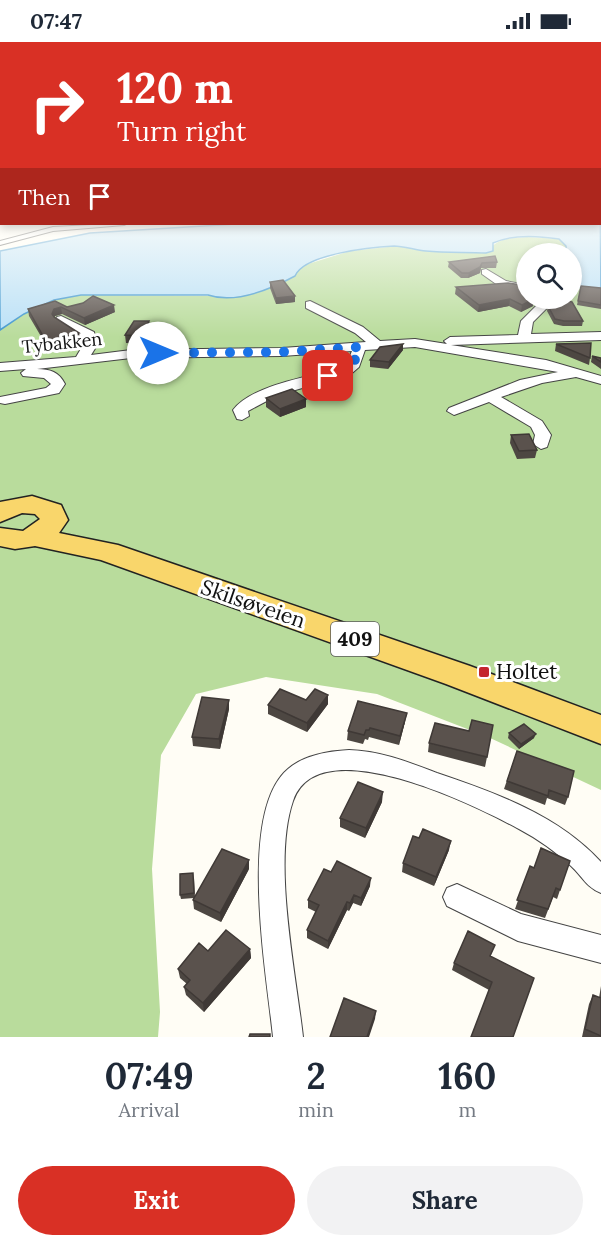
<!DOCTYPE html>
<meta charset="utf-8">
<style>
:root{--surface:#fff;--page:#f2f2f3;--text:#1f2937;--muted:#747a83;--accent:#d93025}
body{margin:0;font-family:Lora,serif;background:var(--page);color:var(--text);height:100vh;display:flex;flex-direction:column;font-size:22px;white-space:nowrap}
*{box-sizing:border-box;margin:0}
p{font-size:20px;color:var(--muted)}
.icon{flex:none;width:33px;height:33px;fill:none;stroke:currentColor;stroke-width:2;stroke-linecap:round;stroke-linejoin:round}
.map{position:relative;height:995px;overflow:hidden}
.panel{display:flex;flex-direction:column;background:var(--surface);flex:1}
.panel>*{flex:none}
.banner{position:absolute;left:0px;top:0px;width:602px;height:183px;box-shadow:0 3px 9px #0003;background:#d93025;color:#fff;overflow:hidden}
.tools{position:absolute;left:516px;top:201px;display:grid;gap:12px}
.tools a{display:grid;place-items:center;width:66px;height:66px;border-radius:50%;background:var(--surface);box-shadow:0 3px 9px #0003;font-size:30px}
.pin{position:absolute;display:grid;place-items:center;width:51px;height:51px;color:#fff;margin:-26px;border-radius:12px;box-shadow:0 3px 9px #0006}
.me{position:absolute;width:66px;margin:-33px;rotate:90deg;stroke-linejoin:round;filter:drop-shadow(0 0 4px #0008)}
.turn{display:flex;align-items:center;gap:21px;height:126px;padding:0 18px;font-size:27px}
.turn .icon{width:78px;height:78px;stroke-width:2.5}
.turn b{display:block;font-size:42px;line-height:51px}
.then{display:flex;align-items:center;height:57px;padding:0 18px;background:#0003;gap:12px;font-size:22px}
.eta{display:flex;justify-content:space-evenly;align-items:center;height:102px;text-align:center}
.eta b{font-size:36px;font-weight:700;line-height:42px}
.cta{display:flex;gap:12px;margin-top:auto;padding:12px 18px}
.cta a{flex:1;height:69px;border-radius:36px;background:var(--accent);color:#fff;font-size:24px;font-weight:700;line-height:69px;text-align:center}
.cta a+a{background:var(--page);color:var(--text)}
.status{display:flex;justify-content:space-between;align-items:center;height:42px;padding:0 30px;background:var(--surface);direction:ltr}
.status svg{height:16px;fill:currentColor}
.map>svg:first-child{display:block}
</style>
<div class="status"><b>07:47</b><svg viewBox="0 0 49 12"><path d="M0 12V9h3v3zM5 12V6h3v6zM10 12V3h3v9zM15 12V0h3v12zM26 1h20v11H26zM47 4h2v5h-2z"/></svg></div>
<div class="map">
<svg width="601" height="995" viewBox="0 0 601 995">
<rect width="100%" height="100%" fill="#fffdf5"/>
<path fill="#b9dc9c" d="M527,195L559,197L566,204V211L526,212V256H572V244L601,249V748L488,695L377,652L266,635L196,652L161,713L152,827L160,970L158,995H0V288L24,272L54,258L81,253L210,254L296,229L308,222L350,209L397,204L426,209L486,211C499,195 507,197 527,195Z"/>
<path fill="#b9e0f7" stroke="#3f96cf" stroke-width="1.5" d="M600,155L601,249L572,244V212L566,211V204L559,197C539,194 512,192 493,201V209L486,211C466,210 446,211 426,209C415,208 404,204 394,204C372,205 304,212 295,234C271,247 235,262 208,253H81L54,258L24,272L0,288V209L90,191L236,182H600Z"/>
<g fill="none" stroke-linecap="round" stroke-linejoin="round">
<g stroke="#444" stroke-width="2">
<path id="service" d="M110,182H126L124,183L53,189L0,203V199L53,185Z"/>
</g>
<g stroke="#444" stroke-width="2">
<path id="minor" d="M486,227L506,239L526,243V249L499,244L482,232V228Z
M537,256H549L550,263L533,280L531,292L601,290V298L451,303L546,318L601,334V342L576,335L542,341L501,355L542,379L551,393L547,405L541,407L533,402L535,393L531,385L489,360L454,373L447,369L449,366L520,338L558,330L415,305L365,308L359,325L351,332L278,353L248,369L249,374L242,378L237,377L233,368C252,343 311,334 341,326L346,323L352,309L282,314L131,316L37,327C50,327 59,330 65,342L59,351L5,362L0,361V355L46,346L51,342L44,336L23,334L21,331L26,327L0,329V321L76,315L82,305L83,295L57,281L55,278L57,275L61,274L94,290L96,305L91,313L131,308L282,306L366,300L355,291L306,266V260L310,259L363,285L380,299L415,297L447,302L444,299L450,295L518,293L521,279L538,262Z
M349,708C381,709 408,720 437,731C496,751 558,773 601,820V851C587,846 582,834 571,824C556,810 538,797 519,787C476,764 318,685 293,759C272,820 296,931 303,995H273C267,934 237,770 288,727C304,713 329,709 349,708Z
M457,842L521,872L601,893V921L518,899L447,864L443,855L447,846Z"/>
</g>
<g stroke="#222" stroke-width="3">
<path id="primary" d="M32,454L61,463L68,478L59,491L118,503L470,624L601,673V702L446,642L101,518L35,504L15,507L0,504V486L23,489L40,477L35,472L22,471L0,480V460Z"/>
</g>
<use href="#service" fill="#fff" fill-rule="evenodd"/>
<use href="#minor" fill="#fff" fill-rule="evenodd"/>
<use href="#primary" fill="#f9d66b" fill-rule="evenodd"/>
</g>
<path fill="#4d4742" d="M449,220H497L496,226H481L480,231L468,236H461L448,225Z
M270,240L295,260L276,262L270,246Z
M581,244L601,246V267L577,263Z
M456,245L534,257L533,264L521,270L509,264L478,270L455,252Z
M548,264L583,279L582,284H563L554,282L547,269Z
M67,265L115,270L85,283L62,272L55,274L54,276L79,291L80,298L69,301V305L49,308L29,274L28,267Z
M149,279L150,287L142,302L126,301L125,293Z
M403,302V308L388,327L370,325V318Z
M556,302L590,316L589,323L555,309Z
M592,314L601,316V327L591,320Z
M266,356L306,365L280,375L266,365Z
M511,393L537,408L535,416L517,417L510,401Z
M229,658V667L220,707L193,704L192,695Z
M306,658L328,662L307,690L268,672V663Z
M405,680L399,703L369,695L368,698L365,697L363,702L347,698L348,689Z
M509,691L534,696L519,707L508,696Z
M429,701L487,715L485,725L428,710Z
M517,709L568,755L565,763L547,756L545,763L504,747Z
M382,760L365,796L340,785V776Z
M449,808L434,844L402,830L403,821Z
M530,824L560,848L557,857L553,855L545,876L515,867Z
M249,827L221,880L194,867L193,858L194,856L181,857L180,853L194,836L195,855Z
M331,830L370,844L361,864L353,861L349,869L347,868L328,907L307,896V888L316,870L308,866V858Z
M250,907L251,916L204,970L186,953L184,945L187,942L180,936L178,927L208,909Z
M491,914L513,995L489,948L452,928L454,921Z
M601,944V995H582L589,962L593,953L599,956Z"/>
<path fill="#3f3936" d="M482,221L480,231L468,236L469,231Z
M295,254V260L276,262V256Z
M510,257L509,264L478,270L479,263Z
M534,257L533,264L521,270L522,263Z
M114,263L115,270L85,283L84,276Z
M61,265L62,272L55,274L53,279L52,272L54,267Z
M149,279L150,287L142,302L141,294Z
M79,291L80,298L69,301V305L49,308L47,301L67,294Z
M403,302V308L388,327L389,320Z
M306,357V365L280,375V367Z
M328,653V662L307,690V681Z
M229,658V667L220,707L219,697Z
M407,671L405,680L399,703L400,694Z
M536,692L534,696L519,707L521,702Z
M383,750L382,760L365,796L366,786Z
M451,799L449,808L434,844L436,835Z
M249,818V827L221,880L220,871Z
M371,836L370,844L361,864V856Z
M354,853L353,861L349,869L350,861Z
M347,860V868L328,907V899Z
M250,907L251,916L204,970L203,961Z
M376,969L375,977L369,995H367Z"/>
<path fill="#5a524d" stroke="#3f3936" stroke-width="1.5" d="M495,214L497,220L482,221L480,225L469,231H462L449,220Z
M283,238L295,254L276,256L270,240Z
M508,241L521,243L526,249V256L534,257L522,263L510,257L479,263L456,245Z
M581,244L601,246V263L578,259Z
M93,254L114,263L84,276L61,265L54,267L52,272L54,275L79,291L67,294L68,297L47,301L28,267L55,259L67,265L83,261Z
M553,256L572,260L583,279H564L555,277L548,264Z
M134,279H149L141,294L125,293Z
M591,301L590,316L556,302Z
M403,302L389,320L370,318L380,305Z
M592,314L601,316V320Z
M292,347L306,357L280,367L266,356Z
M529,392L537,408L519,409L511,393Z
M280,647L306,658L315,647L328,653L307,681L268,663Z
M202,655L229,658L219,697L192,695Z
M358,659L407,671L400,694L370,686L369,688H366L364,693L348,689Z
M472,678L493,683L487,715L429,701L435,681L469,689Z
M524,682L536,692L521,702L509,691Z
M517,709L574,729L568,755L549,748L548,754L507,739Z
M358,740L383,750L366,786L340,776Z
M423,787L451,799L436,835L403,821L413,794L419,796Z
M541,806L570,819L560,848L556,846L548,867L517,858L530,824L534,826Z
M222,807L249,818L220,871L193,858Z
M337,819L371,836L361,856L354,853L350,861L347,860L328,899L307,888L319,863L308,858L324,827L331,830Z
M193,831L194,851L180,853V832Z
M226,888L250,907L203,961L184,945L190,938L178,927L199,901L208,909Z
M468,889L495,903L490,914L534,936L513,995H471L492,940L454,921Z
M593,953L601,956V955V994L585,987Z
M344,956L376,969L367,995H330Z
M250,992H270V995H249Z"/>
<linearGradient id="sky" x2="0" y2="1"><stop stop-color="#95c6ee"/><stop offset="0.53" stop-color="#fffefa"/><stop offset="1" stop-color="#fffefa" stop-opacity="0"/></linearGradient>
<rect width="601" height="295" fill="url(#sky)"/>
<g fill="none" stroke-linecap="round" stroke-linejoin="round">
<path stroke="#1a73e8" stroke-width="10" stroke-dasharray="0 18" d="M158,311L282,310L360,305L352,325L328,334"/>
</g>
<rect fill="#c4262e" stroke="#fff" stroke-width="2" x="478" y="624" width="12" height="12" rx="3"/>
<g text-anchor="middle" stroke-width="6" stroke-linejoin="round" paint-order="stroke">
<g font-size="18" fill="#111" stroke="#fff">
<text transform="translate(62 301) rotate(-6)" y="6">Tybakken</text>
</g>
<rect fill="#fff" stroke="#585858" stroke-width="1.5" x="331" y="580" width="48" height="34" rx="4.5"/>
<g font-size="20" font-weight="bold" fill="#111">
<text x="355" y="604">409</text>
</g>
<g font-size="21" fill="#111" stroke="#fff">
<text transform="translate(253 562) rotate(19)" y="7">Skilsøveien</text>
</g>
<g font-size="21" fill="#111" stroke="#fff" text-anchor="start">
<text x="496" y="637">Holtet</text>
</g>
</g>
</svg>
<div class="tools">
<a><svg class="icon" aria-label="search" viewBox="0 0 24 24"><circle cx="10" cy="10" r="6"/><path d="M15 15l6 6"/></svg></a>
</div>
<div class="pin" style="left:328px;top:334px;background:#d93025"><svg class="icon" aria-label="arrive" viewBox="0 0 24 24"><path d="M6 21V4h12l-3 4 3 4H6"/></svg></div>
<svg class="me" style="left:158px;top:311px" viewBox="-20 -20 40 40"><circle r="19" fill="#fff"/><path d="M0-13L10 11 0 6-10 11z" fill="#1a73e8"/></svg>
<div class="banner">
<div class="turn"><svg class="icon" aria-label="right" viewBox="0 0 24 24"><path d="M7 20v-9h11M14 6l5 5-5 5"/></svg><div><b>120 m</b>Turn right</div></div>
<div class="then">Then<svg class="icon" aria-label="arrive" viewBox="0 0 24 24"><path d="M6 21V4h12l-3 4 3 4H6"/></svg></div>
</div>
</div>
<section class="panel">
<div class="eta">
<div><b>07:49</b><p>Arrival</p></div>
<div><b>2</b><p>min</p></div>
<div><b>160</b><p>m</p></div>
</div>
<div class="cta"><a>Exit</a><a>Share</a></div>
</section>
